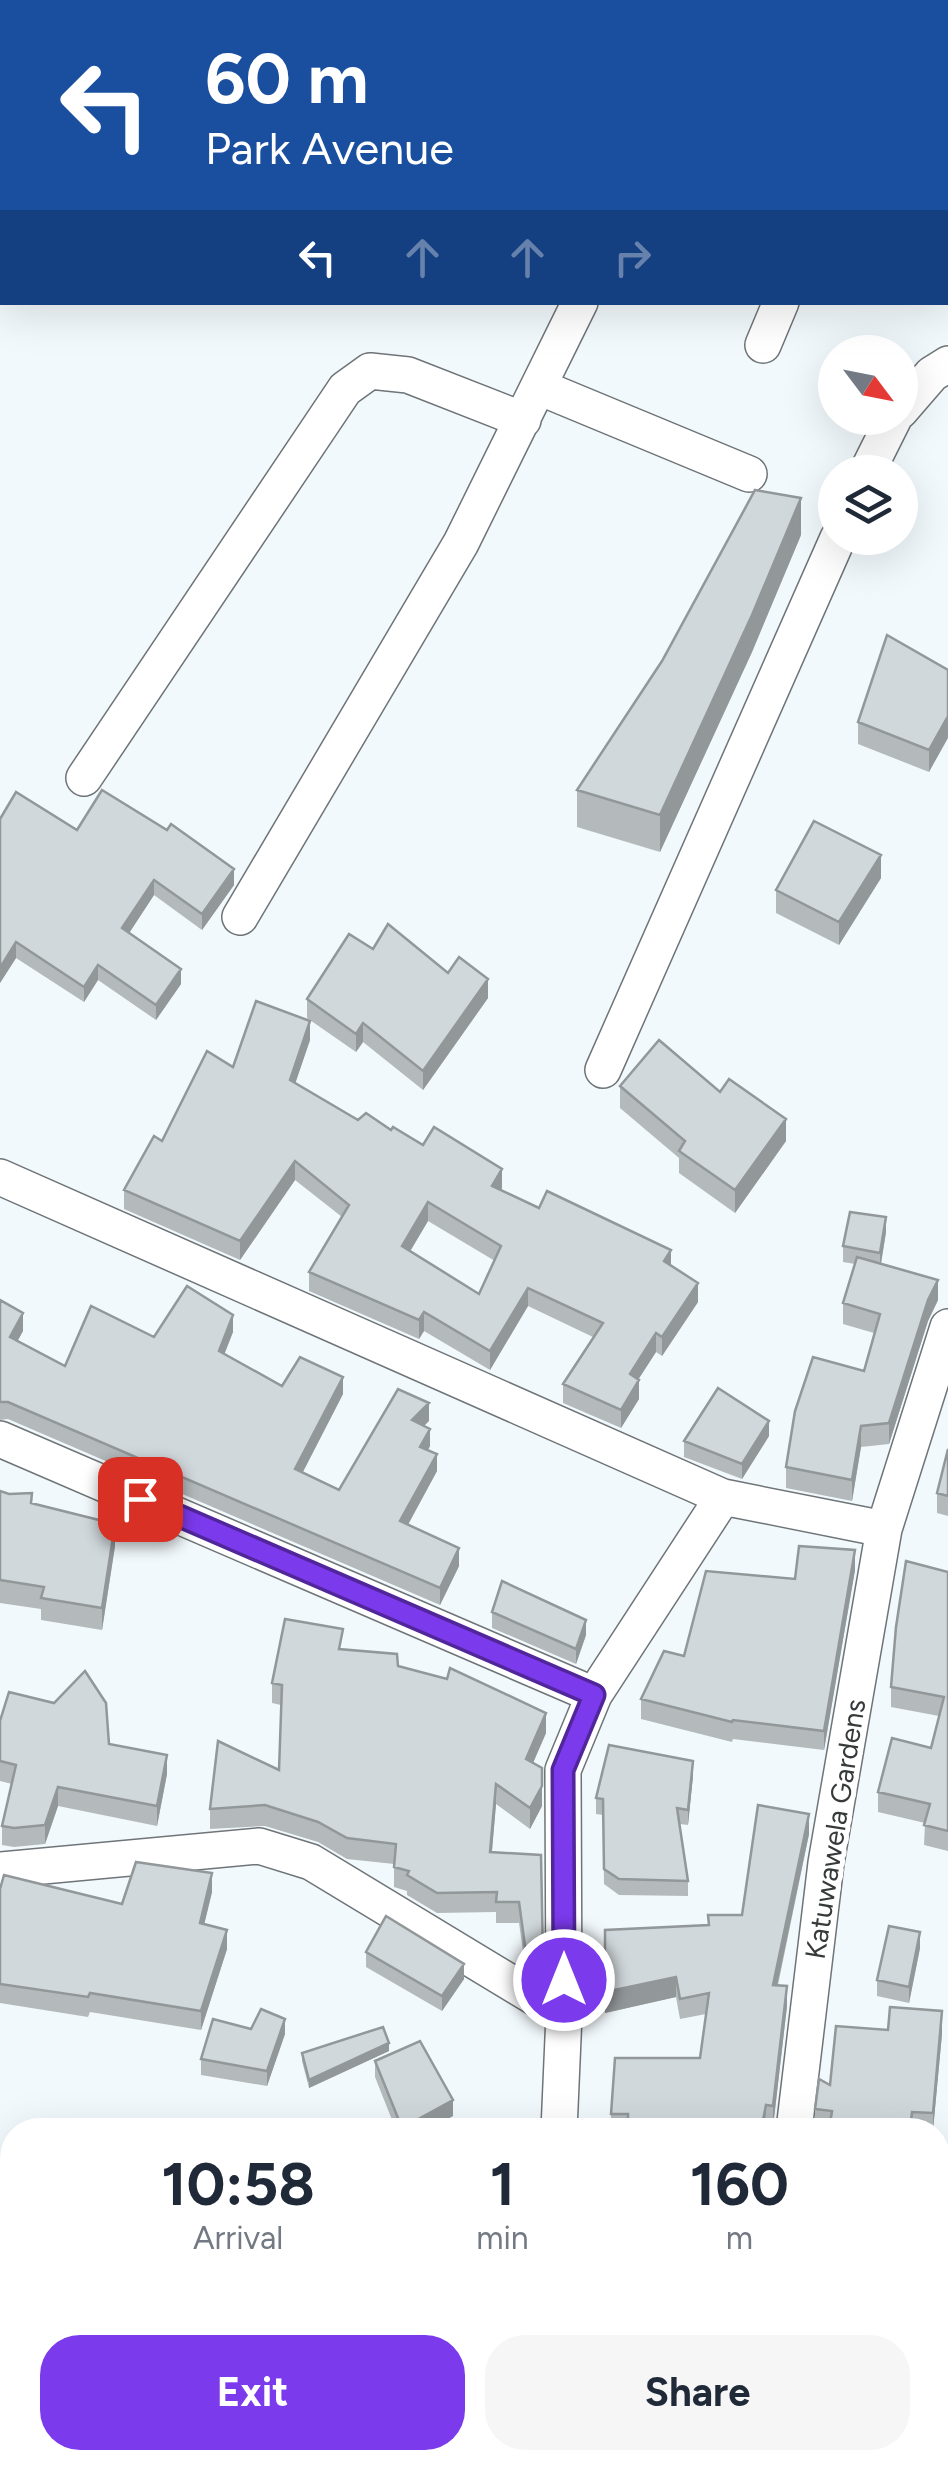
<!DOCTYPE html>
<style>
:root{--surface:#fff;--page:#f6f6f7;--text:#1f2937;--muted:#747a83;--accent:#7c3aed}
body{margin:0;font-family:Figtree,sans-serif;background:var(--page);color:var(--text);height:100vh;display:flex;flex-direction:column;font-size:38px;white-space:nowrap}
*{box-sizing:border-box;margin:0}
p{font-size:32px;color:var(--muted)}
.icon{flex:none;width:55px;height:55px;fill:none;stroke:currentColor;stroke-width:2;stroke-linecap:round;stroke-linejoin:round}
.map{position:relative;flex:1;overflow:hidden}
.panel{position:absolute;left:0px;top:2118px;width:950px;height:352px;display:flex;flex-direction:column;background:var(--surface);border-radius:40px 40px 0 0;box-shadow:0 10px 40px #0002}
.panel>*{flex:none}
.guide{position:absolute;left:0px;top:0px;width:950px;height:305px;box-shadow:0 10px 40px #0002;background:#1a4fa0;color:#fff;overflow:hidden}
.needle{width:65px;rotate:122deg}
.controls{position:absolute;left:818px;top:335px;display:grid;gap:20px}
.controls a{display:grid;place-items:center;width:100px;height:100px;border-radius:50%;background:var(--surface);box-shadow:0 10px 40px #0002;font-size:50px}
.pin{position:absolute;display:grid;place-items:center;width:85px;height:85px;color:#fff;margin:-42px;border-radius:20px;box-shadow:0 5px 15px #0006}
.me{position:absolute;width:110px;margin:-55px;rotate:0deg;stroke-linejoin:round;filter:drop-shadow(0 0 8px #0008)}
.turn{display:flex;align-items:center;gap:35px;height:210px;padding:0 40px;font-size:45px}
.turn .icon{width:130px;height:130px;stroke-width:2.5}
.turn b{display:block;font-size:70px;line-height:85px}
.lanes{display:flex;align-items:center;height:95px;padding:0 40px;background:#0003;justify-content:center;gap:50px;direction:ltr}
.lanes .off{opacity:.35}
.eta{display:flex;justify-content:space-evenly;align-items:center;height:170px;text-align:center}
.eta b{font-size:60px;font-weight:700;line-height:70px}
.cta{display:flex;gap:20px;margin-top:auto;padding:20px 40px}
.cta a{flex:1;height:115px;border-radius:40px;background:var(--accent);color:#fff;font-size:40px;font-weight:700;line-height:115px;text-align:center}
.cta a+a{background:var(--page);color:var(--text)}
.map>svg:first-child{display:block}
</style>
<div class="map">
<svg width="948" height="2469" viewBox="0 0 948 2469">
<rect width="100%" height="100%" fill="#f2f9fc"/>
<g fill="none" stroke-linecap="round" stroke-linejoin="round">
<g stroke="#6e7477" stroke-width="38">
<path id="minor" d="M12,0L14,2
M549,0L555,2
M510,2L512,0
M877,2V0
M763,345L781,302
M539,387L749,474
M900,411L932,374L948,364
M867,472L894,418
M84,778L345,389L370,371L408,375L523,420
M240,917L461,543L580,302
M603,1070L838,538
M0,1177L723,1497
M0,1439L594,1695
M0,1870L259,1846L311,1862L564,2015
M559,2130L564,2015L563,1770L594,1695L723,1497L884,1529L948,1327
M794,2130L826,1863L884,1529
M337,2458V2469
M910,2458L925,2469
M165,2469L175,2458"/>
</g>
<use href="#minor" stroke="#fff" stroke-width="35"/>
</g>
<path fill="#b4babc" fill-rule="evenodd" d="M801,535L752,652L660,852L577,827V790Z
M948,670L929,772L858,744V722Z
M0,819L77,830L234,885L202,930L154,895L129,933L181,984L156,1020L98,980L84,1002L16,958L0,983Z
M881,878L839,945L776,913V890Z
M373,949L448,973L488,998L423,1090L363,1042L356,1052L307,1018V999Z
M310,1040L295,1083L358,1120L391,1130L423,1145L502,1188L500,1190L671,1266L698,1302L662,1356L656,1352L638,1380L639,1399L621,1428L563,1403V1384L593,1337L528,1306L490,1370L424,1331L419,1339L309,1291V1272L342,1217L295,1180L240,1260L124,1209V1190L162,1141L233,1067ZM428,1221L495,1261L479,1294L410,1251Z
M620,1086L720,1092L786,1141L735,1213L679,1173V1158L620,1108Z
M886,1232L881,1264L938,1300L928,1321L889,1444L861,1447L852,1501L786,1488V1467L864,1371L874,1333L843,1324V1303L855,1264L843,1262V1246Z
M0,1300L23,1331L17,1341L65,1366L154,1337L233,1332L224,1354L282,1386L343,1394L303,1472L339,1490L429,1421L424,1426L430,1446L428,1450L437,1471L408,1525L459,1566L440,1605L8,1419L0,1420Z
M769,1436L742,1479L684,1457V1441Z
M948,1449V1516L937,1513V1493Z
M0,1491L32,1503L115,1546L102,1630L41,1620V1609L0,1603Z
M855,1570L824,1750L733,1739L732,1742L641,1719V1699L684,1656L795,1579Z
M948,1572V1851L924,1845L925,1823L878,1812V1792L931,1748L939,1716L891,1707V1687Z
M492,1612L586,1635L576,1664L492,1628Z
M343,1649L398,1666L546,1733L533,1763L542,1806L530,1829L496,1804L492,1852L541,1855L543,1977L525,1966L519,1923H496V1912L437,1913L407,1895V1891L394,1887V1864L347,1859L318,1842L265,1826L210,1829V1809L279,1770L281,1705L272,1703V1683Z
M0,1721L109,1744L167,1774L157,1826L58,1806L45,1844L14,1847L2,1845V1826L12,1784L0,1781Z
M693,1776L688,1825L680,1824L688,1881V1896L619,1895L604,1884L603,1815L596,1814V1798Z
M809,1834L778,1985L787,2006L773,2127L766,2126L765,2130H611V2114L700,2058L706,2014L680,2019L676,1997L605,2013V1930L708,1925L742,1915Z
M0,1889L122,1904L212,1892L204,1924L227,1949L201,2030L90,2012L88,2017L0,2003Z
M920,1948L909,2003L877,1996V1980Z
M366,1952L464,1979L442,2011L366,1967Z
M251,2029L285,2034L267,2086L201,2075V2059Z
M942,2034L933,2130H815V2109L830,2085Z
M389,2051L309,2088L302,2061V2053Z
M375,2061L453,2116L427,2130H396L375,2077Z
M948,2258V2358L938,2356V2264L947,2265Z"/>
<path fill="#929799" d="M801,498V535L752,652L660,852V815Z
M948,716V738L929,772V750Z
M881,855V878L839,945V922Z
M234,869V885L202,930V914Z
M154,880V895L122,944V928Z
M16,942V958L0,983V968Z
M98,965V980L84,1002V987Z
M181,969V984L156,1020V1005Z
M488,979V998L423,1090V1071Z
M310,1021V1040L290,1099V1080Z
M363,1023V1042L356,1052V1034Z
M786,1119V1141L735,1213V1190Z
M295,1161V1180L240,1260V1241Z
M502,1169V1188L492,1205V1186Z
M428,1202V1221L402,1265V1246Z
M886,1217V1232L880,1269V1253Z
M671,1250V1269L664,1261Z
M938,1280V1300L928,1321L889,1444V1423L928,1300Z
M698,1283V1302L662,1356V1337Z
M528,1288V1306L490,1370V1351Z
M424,1312V1331L419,1339V1320Z
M23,1313V1331L10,1355V1337Z
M233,1315V1332L219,1368V1351Z
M656,1333V1352L630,1392V1374Z
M343,1377V1394L295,1487V1469Z
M639,1380V1399L621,1428V1410Z
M429,1403V1421L412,1437V1420Z
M769,1421V1436L742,1479V1464Z
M861,1426V1447L852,1501V1480Z
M430,1429V1446L420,1464V1447Z
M437,1454V1471L400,1539V1521Z
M115,1524V1546L102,1630V1608Z
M459,1548V1566L440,1605V1588Z
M855,1550V1570L824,1750V1731Z
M586,1620V1635L576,1664V1649Z
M546,1713V1733L526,1779V1759Z
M167,1755V1774L157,1826V1806Z
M693,1761V1776L688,1825V1810Z
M496,1784V1804L490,1872V1852Z
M542,1786V1806L530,1829V1808Z
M58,1787V1806L45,1844V1825Z
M809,1814V1834L773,2005V1985Z
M212,1873V1892L200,1942V1923Z
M227,1930V1949L201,2030V2011Z
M920,1932V1948L909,2003V1987Z
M464,1964V1979L442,2011V1996Z
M676,1977V1997L605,2013V1992Z
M787,1986V2006L773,2127V2106Z
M942,2011V2034L933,2130V2113Z
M285,2019V2034L267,2086V2071Z
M389,2043V2051L309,2088V2080Z
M453,2100V2116L427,2130H402V2128Z
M766,2105L765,2130H761Z
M746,2458H753L748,2469H741Z"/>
<path fill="#d1d8db" stroke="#929799" stroke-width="2.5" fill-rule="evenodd" d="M895,0H948V16V2H894Z
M755,490L801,498L752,615L660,815L577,790L662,661Z
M887,635L948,670V716L929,750L858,722Z
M102,790L167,830L171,824L234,869L202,914L154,880L122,928L181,969L156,1005L98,965L84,987L16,942L0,968V819L16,792L77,830Z
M814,821L881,855L839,922L776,890Z
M388,924L448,973L459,957L488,979L423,1071L363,1023L356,1034L307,999L349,934L373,949Z
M256,1001L310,1021L290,1080L358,1120L366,1113L391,1130L393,1127L423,1145L434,1127L502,1169L492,1186L539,1208L547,1191L671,1250L664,1261L698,1283L662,1337L656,1333L630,1374L639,1380L621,1410L563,1384L603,1323L528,1288L490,1351L424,1312L419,1320L309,1272L349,1205L295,1161L240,1241L124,1190L154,1136L162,1141L207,1051L233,1067ZM428,1202L501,1246L479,1294L402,1246Z
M659,1040L720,1092L729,1079L786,1119L735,1190L679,1151L685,1141L620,1086Z
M850,1212L886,1217L880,1253L843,1246Z
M857,1257L938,1280L928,1300L889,1423L861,1426L852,1480L786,1467L795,1411L813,1357L864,1371L880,1314L843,1303Z
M187,1286L233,1315L219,1351L282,1386L300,1357L343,1377L295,1469L339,1490L398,1389L429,1403L412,1420L430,1429L420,1447L437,1454L400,1521L459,1548L440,1588L8,1402H0V1300L23,1313L10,1337L65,1366L91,1306L154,1337Z
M718,1388L769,1421L742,1464L684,1441Z
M948,1449V1496L937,1493Z
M0,1491L9,1494L32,1493L31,1503L115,1524L102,1608L41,1598L44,1587L0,1580Z
M799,1546L855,1550L824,1731L733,1720L732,1722L641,1699L664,1651L684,1656L706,1571L795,1579Z
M906,1561L948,1572V1831L924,1825L930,1804L878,1792L892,1738L931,1748L944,1697L891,1687L896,1627Z
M502,1581L586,1620L576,1649L492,1612Z
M285,1619L343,1629L339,1649L397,1654L398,1666L447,1679L450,1668L546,1713L526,1759L542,1768V1786L530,1808L496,1784L490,1852L541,1855L543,1957L525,1946L519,1902H496L497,1892L437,1893L407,1875L409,1871L394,1867L396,1844L347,1838L318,1822L265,1805L210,1809L218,1741L279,1770L282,1685L272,1683Z
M85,1671L106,1703L109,1744L167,1755L157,1806L58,1787L45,1825L14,1828L2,1826L16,1765L0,1761V1721L9,1692L54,1703Z
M609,1745L693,1761L688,1810L677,1808L688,1881L619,1879L604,1869L603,1799L596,1798Z
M758,1805L809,1814L773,1985L787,1986L773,2106L766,2105L761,2130H628V2114H611L615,2058H700L709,1993L680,1999L676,1977L605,1992V1930L709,1925L708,1915H742Z
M136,1862L212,1873L200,1923L227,1930L201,2011L90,1993L88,1997L0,1984V1889L4,1875L122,1904Z
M386,1916L464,1964L442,1996L366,1952Z
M889,1926L920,1932L909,1987L877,1980Z
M890,2007L942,2011L933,2113L912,2112L910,2130H829L832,2111L815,2109L819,2079L830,2085L836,2026L888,2030Z
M261,2009L285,2019L267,2071L201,2059L213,2019L251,2029Z
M383,2027L389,2043L309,2080L302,2053Z
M420,2041L453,2100L402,2128L375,2061Z
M948,2258V2336L938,2333V2264L947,2265Z
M672,2458H746L741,2469H682L669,2464Z
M359,2466L403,2468L359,2469Z"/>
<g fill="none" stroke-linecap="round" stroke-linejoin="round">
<g stroke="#51269a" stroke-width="25">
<path id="route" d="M140,1499L594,1695L563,1770L564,1980"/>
</g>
<use href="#route" stroke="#7c3aed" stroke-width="18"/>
</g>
<g text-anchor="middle" stroke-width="10" stroke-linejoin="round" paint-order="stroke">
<g font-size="28" fill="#373a3b" stroke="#fff">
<text transform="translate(835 1829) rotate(-81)" y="10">Katuwawela Gardens</text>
</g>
</g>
</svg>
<div class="controls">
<a><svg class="needle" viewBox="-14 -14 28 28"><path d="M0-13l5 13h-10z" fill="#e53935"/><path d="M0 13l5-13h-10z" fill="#747a83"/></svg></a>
<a><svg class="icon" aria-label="layers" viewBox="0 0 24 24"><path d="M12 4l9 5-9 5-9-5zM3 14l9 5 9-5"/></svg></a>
</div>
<div class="pin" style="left:140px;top:1499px;background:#d93025"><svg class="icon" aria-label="arrive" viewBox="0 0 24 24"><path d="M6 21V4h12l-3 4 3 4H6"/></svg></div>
<svg class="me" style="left:564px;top:1980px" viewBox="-20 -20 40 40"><circle r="17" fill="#7c3aed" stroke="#fff" stroke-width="3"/><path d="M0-11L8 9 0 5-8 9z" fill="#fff"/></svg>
<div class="guide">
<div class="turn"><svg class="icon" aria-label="left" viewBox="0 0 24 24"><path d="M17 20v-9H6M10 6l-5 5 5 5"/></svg><div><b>60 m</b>Park Avenue</div></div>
<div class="lanes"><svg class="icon" aria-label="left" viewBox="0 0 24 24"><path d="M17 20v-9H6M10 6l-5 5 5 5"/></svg><svg class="icon off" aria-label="ahead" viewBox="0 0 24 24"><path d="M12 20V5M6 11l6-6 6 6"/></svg><svg class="icon off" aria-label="ahead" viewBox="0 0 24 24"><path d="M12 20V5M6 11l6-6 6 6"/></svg><svg class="icon off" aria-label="right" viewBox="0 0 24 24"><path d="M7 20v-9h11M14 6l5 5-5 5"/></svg></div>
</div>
<section class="panel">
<div class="eta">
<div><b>10:58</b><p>Arrival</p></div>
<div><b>1</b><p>min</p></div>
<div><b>160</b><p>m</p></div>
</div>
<div class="cta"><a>Exit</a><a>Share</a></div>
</section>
</div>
